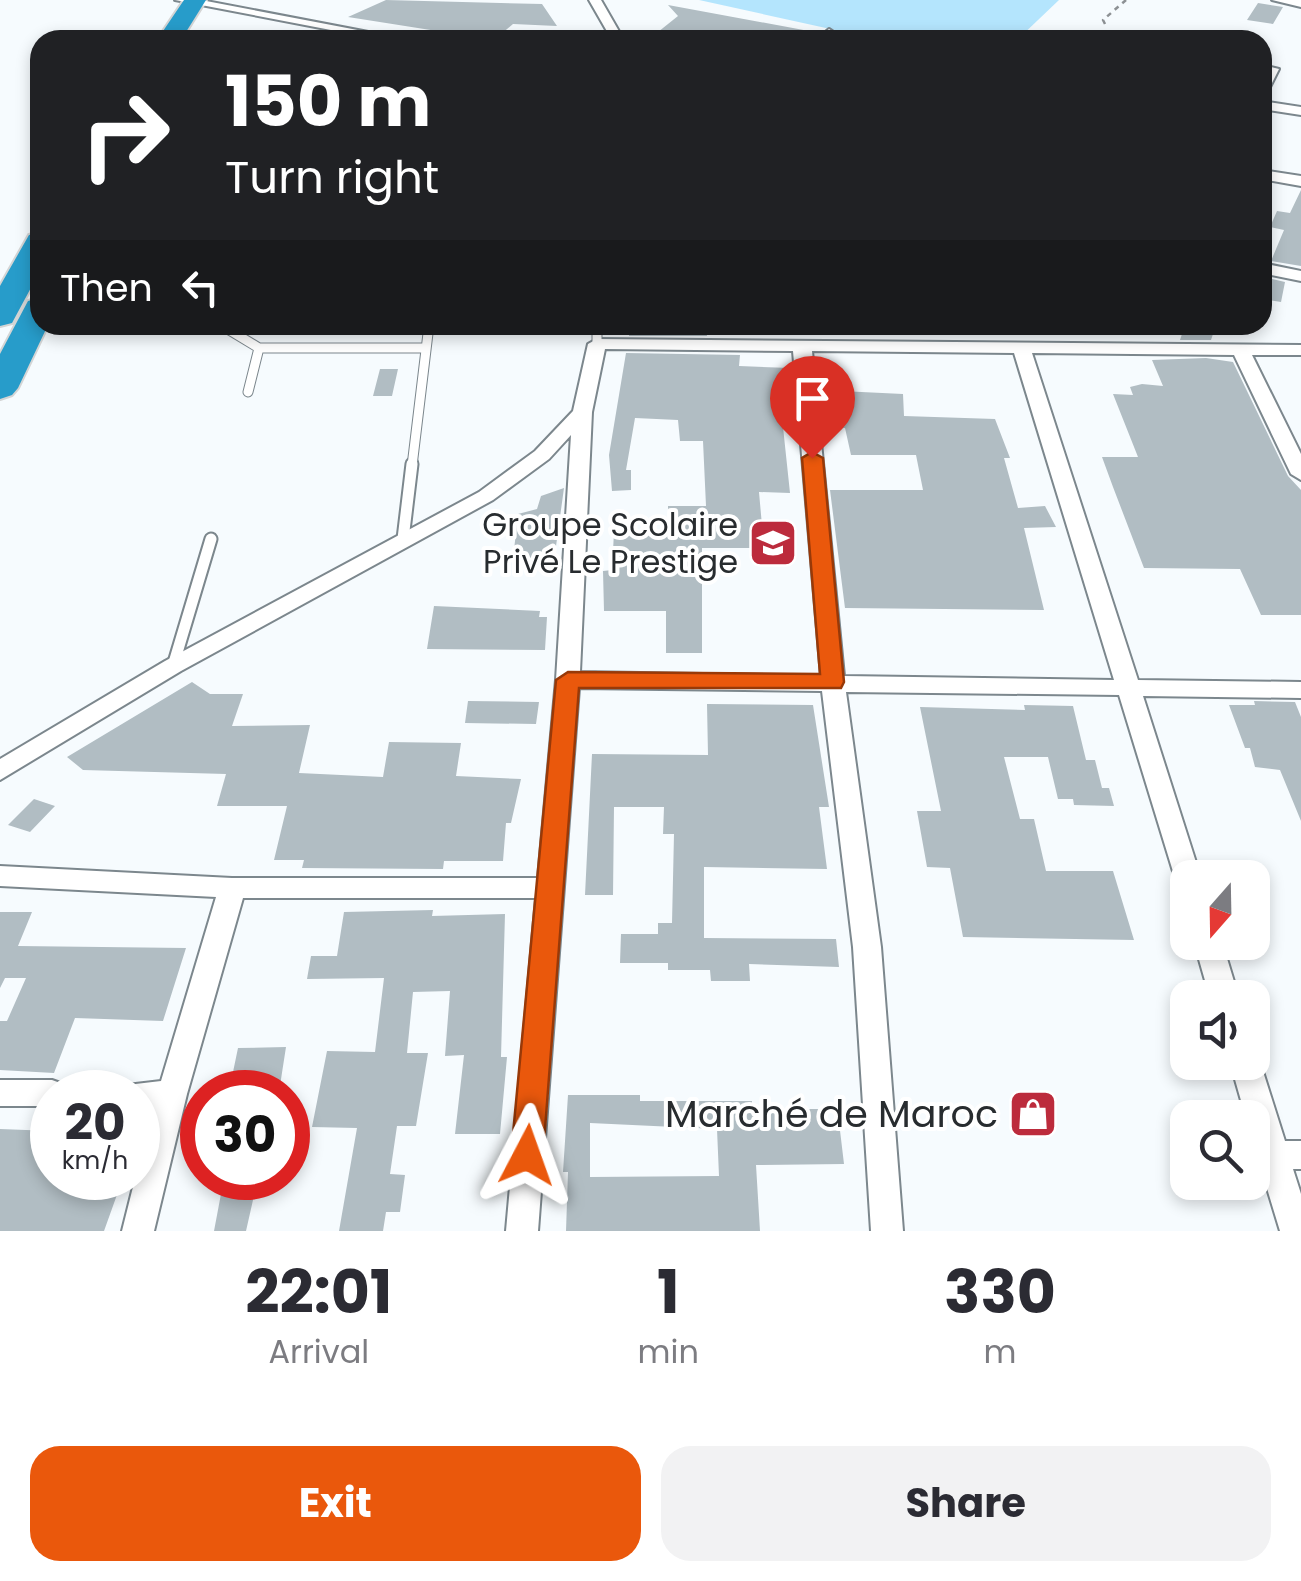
<!DOCTYPE html>
<meta charset="utf-8">
<style>
:root{--surface:#fff;--page:#f2f2f3;--text:#2b2b33;--muted:#7c7c81;--accent:#ea580c}
body{margin:0;font-family:Poppins,sans-serif;background:var(--page);color:var(--text);height:100vh;display:flex;flex-direction:column;font-size:38px;white-space:nowrap}
*{box-sizing:border-box;margin:0}
p{font-size:32px;color:var(--muted)}
.icon{flex:none;width:55px;height:55px;fill:none;stroke:currentColor;stroke-width:2;stroke-linecap:round;stroke-linejoin:round}
.map{position:relative;height:1231px;overflow:hidden}
.panel{display:flex;flex-direction:column;background:var(--surface);flex:1}
.panel>*{flex:none}
.hud{position:absolute;left:30px;top:30px;width:1242px;height:305px;border-radius:30px;box-shadow:0 5px 15px #0003;background:#202124;color:#fff;overflow:hidden}
.needle{width:65px;rotate:200deg}
.buttons{position:absolute;left:1170px;top:860px;display:grid;gap:20px}
.buttons a{display:grid;place-items:center;width:100px;height:100px;border-radius:20px;background:var(--surface);box-shadow:0 5px 15px #0003;font-size:50px}
.speed{position:absolute;left:30px;top:1070px;display:flex;gap:20px;font-size:50px;font-weight:700;text-align:center}
.speed>*{display:grid;place-content:center;width:130px;height:130px;border-radius:50%;background:var(--surface);box-shadow:0 5px 15px #0003;line-height:1}
.speed small{font-size:25px;font-weight:400}
.speed .limit{border:15px solid #d22;background:#fff;color:#111}
.pin{position:absolute;display:grid;place-items:center;width:85px;height:85px;color:#fff;margin:-102px -42px;border-radius:50% 50% 50% 0;rotate:-45deg;box-shadow:0 0 10px #0007}
.pin .icon{rotate:45deg}
.me{position:absolute;width:110px;margin:-55px;rotate:4deg;stroke-linejoin:round;filter:drop-shadow(0 0 8px #0008)}
.turn{display:flex;align-items:center;gap:35px;height:210px;padding:0 30px;font-size:45px}
.turn .icon{width:130px;height:130px;stroke-width:2.5}
.turn b{display:block;font-size:70px;line-height:85px}
.then{display:flex;align-items:center;height:95px;padding:0 30px;background:#0003;gap:20px;font-size:38px}
.eta{display:flex;justify-content:space-evenly;align-items:center;height:170px;text-align:center}
.eta b{font-size:60px;font-weight:700;line-height:70px}
.action{display:flex;gap:20px;margin-top:auto;padding:20px 30px}
.action a{flex:1;height:115px;border-radius:30px;background:var(--accent);color:#fff;font-size:40px;font-weight:700;line-height:115px;text-align:center}
.action a+a{background:var(--page);color:var(--text)}
.map>svg:first-child{display:block}
</style>
<div class="map">
<svg width="1301" height="1231" viewBox="0 0 1301 1231">
<rect width="100%" height="100%" fill="#f6fbfe"/>
<path fill="#b4e5fd" d="M699,0H1059L1017,40H854L835,30Z"/>
<path fill="#b1bdc3" fill-rule="evenodd" d="M386,0L542,4L557,26L513,24L494,40L348,17Z
M1258,3L1283,7L1273,24L1247,20Z
M668,5L809,31L808,40H648L678,16Z
M1301,190V266L1271,261L1284,230L1270,227L1277,211L1290,213Z
M1264,277L1285,282L1281,302L1262,299Z
M630,325H706L707,336H629Z
M1185,325H1216L1211,340H1180Z
M626,353L740,355L739,366L790,368L796,425L783,427L790,493L759,492L764,548H702V653H666V611H604L603,571L612,570L614,532L668,531V506H706L703,441H680L678,420L635,418L626,470H631V490L612,491L609,455Z
M1206,358L1233,362L1288,476L1301,490V615H1261L1240,569L1144,568L1113,487L1102,457H1138L1113,394L1133,395L1130,387L1142,384L1163,386L1152,360Z
M380,369H398L392,396H373Z
M820,390L903,394L904,416L995,419L1010,458H1004L1018,508L1045,506L1056,527L1024,528L1044,610L845,608L830,490H923L916,455H851L845,428L823,427Z
M564,488L553,568H512L518,514L537,509L541,496Z
M434,606L540,611L539,617H547L545,650L427,649Z
M192,682L210,694H243L232,726L310,725L299,773L383,777L389,742L461,743L456,776L521,779L511,823H506L503,861H444L443,869L302,868L304,860H274L287,806H217L226,774L83,770L67,757Z
M468,701L539,702L536,724L465,723Z
M1254,701L1295,702L1301,717V821L1280,770L1255,767L1250,748H1245L1229,705H1255Z
M707,704L813,705L829,807H819L827,869L704,867V938L836,939L839,967L749,964L750,981H711L710,970H668V963H620L621,934H658V923H672L674,834H663L664,807H614L613,895H585L592,754L708,755Z
M1024,705L1073,706L1086,760H1095L1102,788H1109L1114,806L1074,805L1073,799H1058L1048,757H1004L1020,819H1034L1046,871H1113L1134,940L963,937L950,868L927,867L917,811H941L920,707L1025,710Z
M34,799L55,806L30,832L8,825Z
M433,910L432,916L505,914L501,1057H507L500,1134H455L464,1055L445,1056L450,991L413,992L407,1053H428L416,1126H397L390,1174L405,1175L400,1212H386L383,1231H339L357,1128L312,1127L327,1051L375,1052L384,978L307,979L311,956H337L344,912Z
M0,912H32L18,946L186,948L163,1021L75,1018L54,1073L0,1070V1021H7L26,978H5L0,988Z
M286,1047L279,1092H240L243,1072H233L238,1048Z
M568,1095H640V1101H752V1109H824L825,1122H839L844,1164L756,1165L760,1231H566L568,1172H563ZM590,1123L717,1129L719,1176L590,1177Z
M0,1129L52,1131V1178H123L104,1231H0Z
M224,1178H258L246,1231H214Z"/>
<g fill="none" stroke-linecap="round" stroke-linejoin="round">
<g stroke="#7c878d" stroke-width="11">
<path id="lane-far1" d="M221,325L259,348H425
M597,325V344
M248,392L259,348
M412,466L429,325"/>
</g>
<g stroke="#7c878d" stroke-width="15">
<path id="lane" d="M403,539L412,464
M173,666L211,539"/>
</g>
<g stroke="#7c878d" stroke-width="4">
<path id="street" d="M175,0H201L410,40H383Z
M589,0H601L624,40H612Z
M1272,0H1301V7Z
M829,29L835,33L829,40H816Z
M1109,34L1114,40H1101Z
M1267,66L1279,69L1269,89L1262,93V75Z
M1262,101L1301,107V115L1262,109Z
M1262,170L1301,176V186L1262,179Z
M1262,263L1301,271V281L1262,273Z
M597,339L1301,345V355H1252L1301,454V480L1291,474L1234,355L1032,353L1138,680L1301,682V698L1143,696L1201,878H1188V888L1178,885L1175,878L1119,695L846,692L881,947L903,1231H871L853,947L822,691L579,688L538,1231H506L536,898H243L187,1094L154,1231H122L153,1107H138V1092H123L127,1085L161,1081L216,897L0,886V866L232,878H538L556,680L571,435L549,459L493,500L181,671L0,780V759L165,661L479,492L535,451L573,411L588,344ZM605,349L793,351L821,676L580,672L592,412ZM812,351L1014,353L1114,680L844,676Z
M1194,942H1222L1239,998H1210Z
M1252,1052L1260,1062L1285,1141H1301V1169H1293L1301,1194V1231H1280L1252,1139V1118H1246L1230,1062H1252Z
M0,1080H52L63,1084L67,1092H52V1106H0Z"/>
</g>
<g stroke="#d4d5d5" stroke-width="4">
<path id="highway" d="M184,0H206L181,40H157Z
M40,232V271L12,323L0,326V286L29,235Z
M40,298V325H48L18,388L12,395L0,399V354L28,301Z"/>
</g>
<path stroke="#8d9194" stroke-width="2.5" stroke-dasharray="5 5" stroke-linecap="butt" d="M1105,24L1103,20L1126,0"/>
<use href="#lane-far1" stroke="#fff" stroke-width="9"/>
<use href="#lane" stroke="#fff" stroke-width="11"/>
<use href="#street" fill="#fff" fill-rule="evenodd"/>
<use href="#highway" fill="#279cca" fill-rule="evenodd"/>
</g>
<path fill="#ea580c" stroke="#983908" stroke-width="2.5" d="M812,452L823,458L844,682L841,688H579L543,1155L539,1165L527,1169L516,1165L511,1155L556,680L568,672L820,674L802,458Z"/>
<defs>
<g id="school-square" transform="scale(2.5)"><rect x="-9" y="-9" width="18" height="18" rx="4" fill="#bc2b3c" stroke="#fff"/><path d="M0-5L7-2L0 1L-7-2ZM-4 1L0 2.5L4 1V4Q0 6-4 4Z" fill="#fff"/></g>
<g id="shop-square" transform="scale(2.5)"><rect x="-9" y="-9" width="18" height="18" rx="4" fill="#bc2b3c" stroke="#fff"/><path d="M-5-2.5h2.3a2.7 3.5 0 0 1 5.4 0H5L5.5 6h-11ZM-1.5-2.5h3a1.5 2.3 0 0 0-3 0Z" fill="#fff"/></g>
</defs>
<g fill-rule="evenodd">
<use href="#school-square" x="773" y="543"/>
<use href="#shop-square" x="1033" y="1114"/>
</g>
<g text-anchor="middle" stroke-width="8" stroke-linejoin="round" paint-order="stroke">
<g font-size="32" fill="#282c2f" stroke="#fff" text-anchor="end">
<text x="738" y="536">Groupe Scolaire<tspan x="738" dy="37">Privé Le Prestige</tspan></text>
</g>
<g font-size="38" fill="#282c2f" stroke="#fff" text-anchor="end">
<text x="998" y="1127">Marché de Maroc</text>
</g>
</g>
</svg>
<div class="buttons">
<a><svg class="needle" viewBox="-14 -14 28 28"><path d="M0-13l5 13h-10z" fill="#e53935"/><path d="M0 13l5-13h-10z" fill="#7c7c81"/></svg></a>
<a><svg class="icon" aria-label="sound" viewBox="0 0 24 24"><path d="M4 9h4l5-4v14l-5-4H4zM17 9q2 3 0 6"/></svg></a>
<a><svg class="icon" aria-label="search" viewBox="0 0 24 24"><circle cx="10" cy="10" r="6"/><path d="M15 15l6 6"/></svg></a>
</div>
<div class="speed"><div>20<small>km/h</small></div><div class="limit">30</div></div>
<div class="pin" style="left:812px;top:458px;background:#d93025"><svg class="icon" aria-label="arrive" viewBox="0 0 24 24"><path d="M6 21V4h12l-3 4 3 4H6"/></svg></div>
<svg class="me" style="left:527px;top:1155px" viewBox="-20 -20 40 40"><path d="M0-17L14 15 0 8-14 15z" fill="#ea580c" stroke="#fff" stroke-width="4"/></svg>
<div class="hud">
<div class="turn"><svg class="icon" aria-label="right" viewBox="0 0 24 24"><path d="M7 20v-9h11M14 6l5 5-5 5"/></svg><div><b>150 m</b>Turn right</div></div>
<div class="then">Then<svg class="icon" aria-label="left" viewBox="0 0 24 24"><path d="M17 20v-9H6M10 6l-5 5 5 5"/></svg></div>
</div>
</div>
<section class="panel">
<div class="eta">
<div><b>22:01</b><p>Arrival</p></div>
<div><b>1</b><p>min</p></div>
<div><b>330</b><p>m</p></div>
</div>
<div class="action"><a>Exit</a><a>Share</a></div>
</section>
